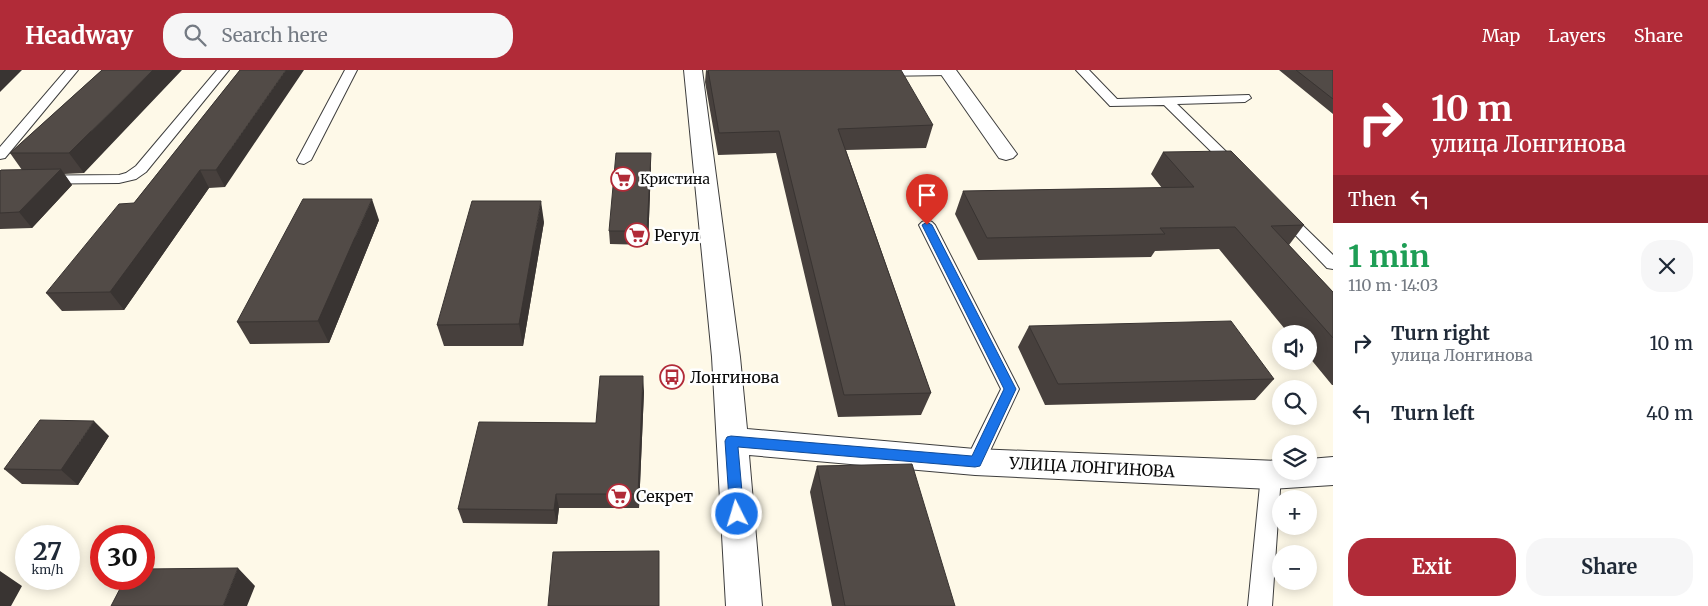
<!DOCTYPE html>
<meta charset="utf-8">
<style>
:root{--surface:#fff;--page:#f6f6f7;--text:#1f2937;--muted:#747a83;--accent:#b12b38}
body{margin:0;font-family:Merriweather,serif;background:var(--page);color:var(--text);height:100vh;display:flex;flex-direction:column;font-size:19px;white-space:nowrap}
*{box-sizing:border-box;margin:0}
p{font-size:16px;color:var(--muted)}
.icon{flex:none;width:28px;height:28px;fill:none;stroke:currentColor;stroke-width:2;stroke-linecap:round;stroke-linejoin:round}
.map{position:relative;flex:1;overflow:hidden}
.side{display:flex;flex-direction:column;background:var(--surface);width:375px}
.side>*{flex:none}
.hud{background:#b12b38;color:#fff;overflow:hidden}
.tools{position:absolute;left:1272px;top:255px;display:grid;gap:10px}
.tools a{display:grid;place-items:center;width:45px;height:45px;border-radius:50%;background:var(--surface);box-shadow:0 2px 12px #0003;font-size:25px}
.speed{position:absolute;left:15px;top:455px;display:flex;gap:10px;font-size:25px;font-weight:700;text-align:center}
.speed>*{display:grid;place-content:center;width:65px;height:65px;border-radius:50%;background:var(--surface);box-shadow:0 2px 12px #0003;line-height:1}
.speed small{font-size:12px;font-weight:400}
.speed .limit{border:8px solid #d22;background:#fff;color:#111}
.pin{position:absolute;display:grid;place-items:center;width:42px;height:42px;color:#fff;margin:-51px -21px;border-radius:50% 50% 50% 0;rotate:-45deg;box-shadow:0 0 5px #0007}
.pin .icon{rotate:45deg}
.me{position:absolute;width:55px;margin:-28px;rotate:355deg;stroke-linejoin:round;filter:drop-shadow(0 0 4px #0008)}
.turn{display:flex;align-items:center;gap:18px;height:105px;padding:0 15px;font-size:22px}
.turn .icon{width:65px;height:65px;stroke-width:2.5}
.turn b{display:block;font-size:35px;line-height:42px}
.then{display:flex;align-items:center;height:48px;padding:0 15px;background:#0003;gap:10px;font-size:19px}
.round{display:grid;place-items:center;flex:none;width:52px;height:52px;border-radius:20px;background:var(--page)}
.head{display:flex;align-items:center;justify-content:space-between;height:85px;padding:0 15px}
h1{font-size:30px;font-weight:700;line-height:38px;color:#1e9e55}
.cta{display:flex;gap:10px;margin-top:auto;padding:10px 15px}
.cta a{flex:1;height:58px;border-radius:20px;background:var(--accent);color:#fff;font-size:20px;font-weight:700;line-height:58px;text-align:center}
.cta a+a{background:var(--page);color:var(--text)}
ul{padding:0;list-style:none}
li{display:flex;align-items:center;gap:15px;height:70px;padding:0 15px}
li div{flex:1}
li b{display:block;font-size:19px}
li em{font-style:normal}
header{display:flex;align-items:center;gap:30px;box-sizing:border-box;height:70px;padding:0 25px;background:var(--accent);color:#fff}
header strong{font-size:24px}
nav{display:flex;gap:28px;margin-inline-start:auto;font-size:18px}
.search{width:350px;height:45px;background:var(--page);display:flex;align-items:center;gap:12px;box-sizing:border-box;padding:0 18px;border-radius:20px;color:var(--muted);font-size:19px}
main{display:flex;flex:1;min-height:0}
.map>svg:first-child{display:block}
</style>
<header>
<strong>Headway</strong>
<div class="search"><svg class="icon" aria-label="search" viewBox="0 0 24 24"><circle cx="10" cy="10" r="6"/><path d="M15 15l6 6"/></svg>Search here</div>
<nav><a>Map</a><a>Layers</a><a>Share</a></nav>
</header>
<main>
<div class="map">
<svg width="1333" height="536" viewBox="0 0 1333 536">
<rect width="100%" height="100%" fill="#fef9e8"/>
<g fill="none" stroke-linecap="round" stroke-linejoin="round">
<g stroke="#3d3d3d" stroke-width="2">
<path id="service" d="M66,0H78L5,88L0,89V77Z
M217,0H229L146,102L136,109L119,113L0,114V106L119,105L126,103L136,96Z
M345,0H357L311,90L304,94L299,93L297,90Z
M877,0H952L954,2L948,5L879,6L873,3Z
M1076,0H1089L1117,29L1249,25L1251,28L1245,32L1177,34L1242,97L1240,100H1230L1164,35L1110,36Z
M1284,140L1289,142L1333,185V199L1327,198L1279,148L1277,145L1279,142Z
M927,150L932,152L935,155L1019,319L982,398L975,401L968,398L965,392L1001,319L919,155L922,152Z
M1271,396L1278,399L1281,405L1272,536H1248L1261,405L1264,399Z"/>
</g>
<g stroke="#3d3d3d" stroke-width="2">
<path id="minor" d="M684,0H702L740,287L747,359L975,379L1281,391V401H1309V389L1333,387V415L1271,419L975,405L749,385L762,536H726L712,287Z
M938,0H956L1017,84L1013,88L1006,90L999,88Z"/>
</g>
<use href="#service" fill="#fff" fill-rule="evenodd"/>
<use href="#minor" fill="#fff" fill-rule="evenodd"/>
</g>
<path fill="#47403d" d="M102,0L84,103L64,104L72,115L32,158L0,159V101L22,100L10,83Z
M240,0L225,117L209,118L124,240L62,241L46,223L134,133Z
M706,0L933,55L926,78L846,80L931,323L921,345L838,347L776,83L718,85L705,12Z
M1279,0H1333V44Z
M1163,82L1304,155L1289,175L1333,222V315H1332L1309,287V264H1289L1219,179L1155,181L1151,187L978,190L955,144L963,121L1162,118L1151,104Z
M651,96L648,175L610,174L609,161Z
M379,150L329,273L250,274L237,252Z
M544,152L523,276H444L437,255Z
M1029,256L1274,309L1255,330L1045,335L1018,277Z
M644,321L639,438H559L557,454L463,453L458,439L596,353Z
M109,366L78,415L22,414L4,399Z
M817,396L955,536H832L810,422Z"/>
<path fill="#393432" d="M0,0H22L0,22Z
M153,0H182L84,103L69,83Z
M286,0H304L225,117L216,100Z
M651,83V96L648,175L647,161Z
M61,99L72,115L32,158L19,142Z
M200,100L209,118L124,240L110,222Z
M372,129L379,150L329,273L318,251Z
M541,131L544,152L523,276L519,254Z
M643,306L644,321L639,438L638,424Z
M94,351L109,366L78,415L61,400Z
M556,424L559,438L557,454L554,440Z
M238,498L255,516L247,536H223Z
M0,501L22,516L11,536H0Z"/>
<path fill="#524b47" stroke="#393432" d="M102,0H153L69,83H10Z
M240,0H286L216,100H200L110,222L46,223L119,134L134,133Z
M708,0H901L933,55L838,59L931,323L844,325L779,61L719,63Z
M1296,0H1333V29Z
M1231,81L1304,155L1271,156L1333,222V268L1235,157L1160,158L1165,164L987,168L963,121L1194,117L1163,82Z
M616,83H651L647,161H609Z
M61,99L19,142L0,143V101L1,100Z
M303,129H372L318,251L237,252Z
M472,131H541L519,254L437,255Z
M1231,251L1274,309L1058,314L1029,256Z
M600,306H643L638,424H556L554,440L458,439L479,352L596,353Z
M40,350L94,351L61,400L4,399Z
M912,394L955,536H845L817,396Z
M659,481V536H548L553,482Z
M238,498L223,536H111L125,509H144V499Z"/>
<path fill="#1a73e8" stroke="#114b97" d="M927,152L932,155L1016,319L980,396L975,397L738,377L744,444L742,449L737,450L732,449L730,444L725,371L727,367L731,366L972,386L1004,319L922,155Z"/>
<defs>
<g id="supermarket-ring" transform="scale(1.25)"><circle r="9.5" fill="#fff" stroke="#b12b38" stroke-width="1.5"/><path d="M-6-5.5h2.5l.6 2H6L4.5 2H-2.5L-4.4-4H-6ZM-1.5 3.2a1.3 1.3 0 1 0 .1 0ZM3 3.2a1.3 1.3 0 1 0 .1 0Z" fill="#b12b38"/></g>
<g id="bus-ring" transform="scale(1.25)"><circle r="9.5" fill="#fff" stroke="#b12b38" stroke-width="1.5"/><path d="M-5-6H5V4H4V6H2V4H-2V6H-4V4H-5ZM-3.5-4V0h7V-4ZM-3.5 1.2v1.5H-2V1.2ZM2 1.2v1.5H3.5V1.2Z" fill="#b12b38"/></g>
</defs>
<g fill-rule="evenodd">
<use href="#supermarket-ring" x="623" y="109"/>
<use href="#supermarket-ring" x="637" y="165"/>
<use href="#bus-ring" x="672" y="307"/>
<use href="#supermarket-ring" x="619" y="426"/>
</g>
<g text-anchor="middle" stroke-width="5" stroke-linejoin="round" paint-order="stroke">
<g font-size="14" fill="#0a0a0a" stroke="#fff" text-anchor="start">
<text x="640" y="114">Кристина</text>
</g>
<g font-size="16" fill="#0a0a0a" stroke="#fff" text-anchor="start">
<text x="654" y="171">Регул</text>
<text x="690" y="313">Лонгинова</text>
<text x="636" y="432">Секрет</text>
</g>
<g font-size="16" fill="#0a0a0a" stroke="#fff">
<text transform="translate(1092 397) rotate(3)" y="6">УЛИЦА ЛОНГИНОВА</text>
</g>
</g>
</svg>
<div class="tools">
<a><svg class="icon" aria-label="sound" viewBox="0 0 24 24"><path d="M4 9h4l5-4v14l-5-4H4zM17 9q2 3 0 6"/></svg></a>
<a><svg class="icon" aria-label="search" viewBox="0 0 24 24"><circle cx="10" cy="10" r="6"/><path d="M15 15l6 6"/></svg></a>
<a><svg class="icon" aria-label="layers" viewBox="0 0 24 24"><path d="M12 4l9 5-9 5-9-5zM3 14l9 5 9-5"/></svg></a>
<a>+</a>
<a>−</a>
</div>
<div class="speed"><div>27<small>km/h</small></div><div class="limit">30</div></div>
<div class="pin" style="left:927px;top:155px;background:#d93025"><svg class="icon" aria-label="arrive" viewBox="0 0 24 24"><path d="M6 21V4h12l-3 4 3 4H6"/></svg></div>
<svg class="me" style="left:737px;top:444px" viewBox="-20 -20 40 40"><circle r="17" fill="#1a73e8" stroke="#fff" stroke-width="3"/><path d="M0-11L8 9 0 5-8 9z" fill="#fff"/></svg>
</div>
<section class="side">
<div class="hud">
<div class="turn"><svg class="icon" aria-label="right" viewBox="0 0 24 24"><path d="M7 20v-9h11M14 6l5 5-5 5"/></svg><div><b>10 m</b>улица Лонгинова</div></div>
<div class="then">Then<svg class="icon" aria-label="left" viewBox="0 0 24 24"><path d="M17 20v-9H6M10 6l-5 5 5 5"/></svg></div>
</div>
<div class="head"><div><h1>1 min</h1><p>110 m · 14:03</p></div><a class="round"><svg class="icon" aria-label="close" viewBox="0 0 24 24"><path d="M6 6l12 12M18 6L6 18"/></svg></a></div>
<ul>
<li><svg class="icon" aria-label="right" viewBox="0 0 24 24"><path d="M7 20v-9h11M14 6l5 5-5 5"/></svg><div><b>Turn right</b><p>улица Лонгинова</p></div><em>10 m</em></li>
<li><svg class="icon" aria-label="left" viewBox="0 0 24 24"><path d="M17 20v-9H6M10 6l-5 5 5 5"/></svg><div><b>Turn left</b></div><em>40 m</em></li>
</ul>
<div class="cta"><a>Exit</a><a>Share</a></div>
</section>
</main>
